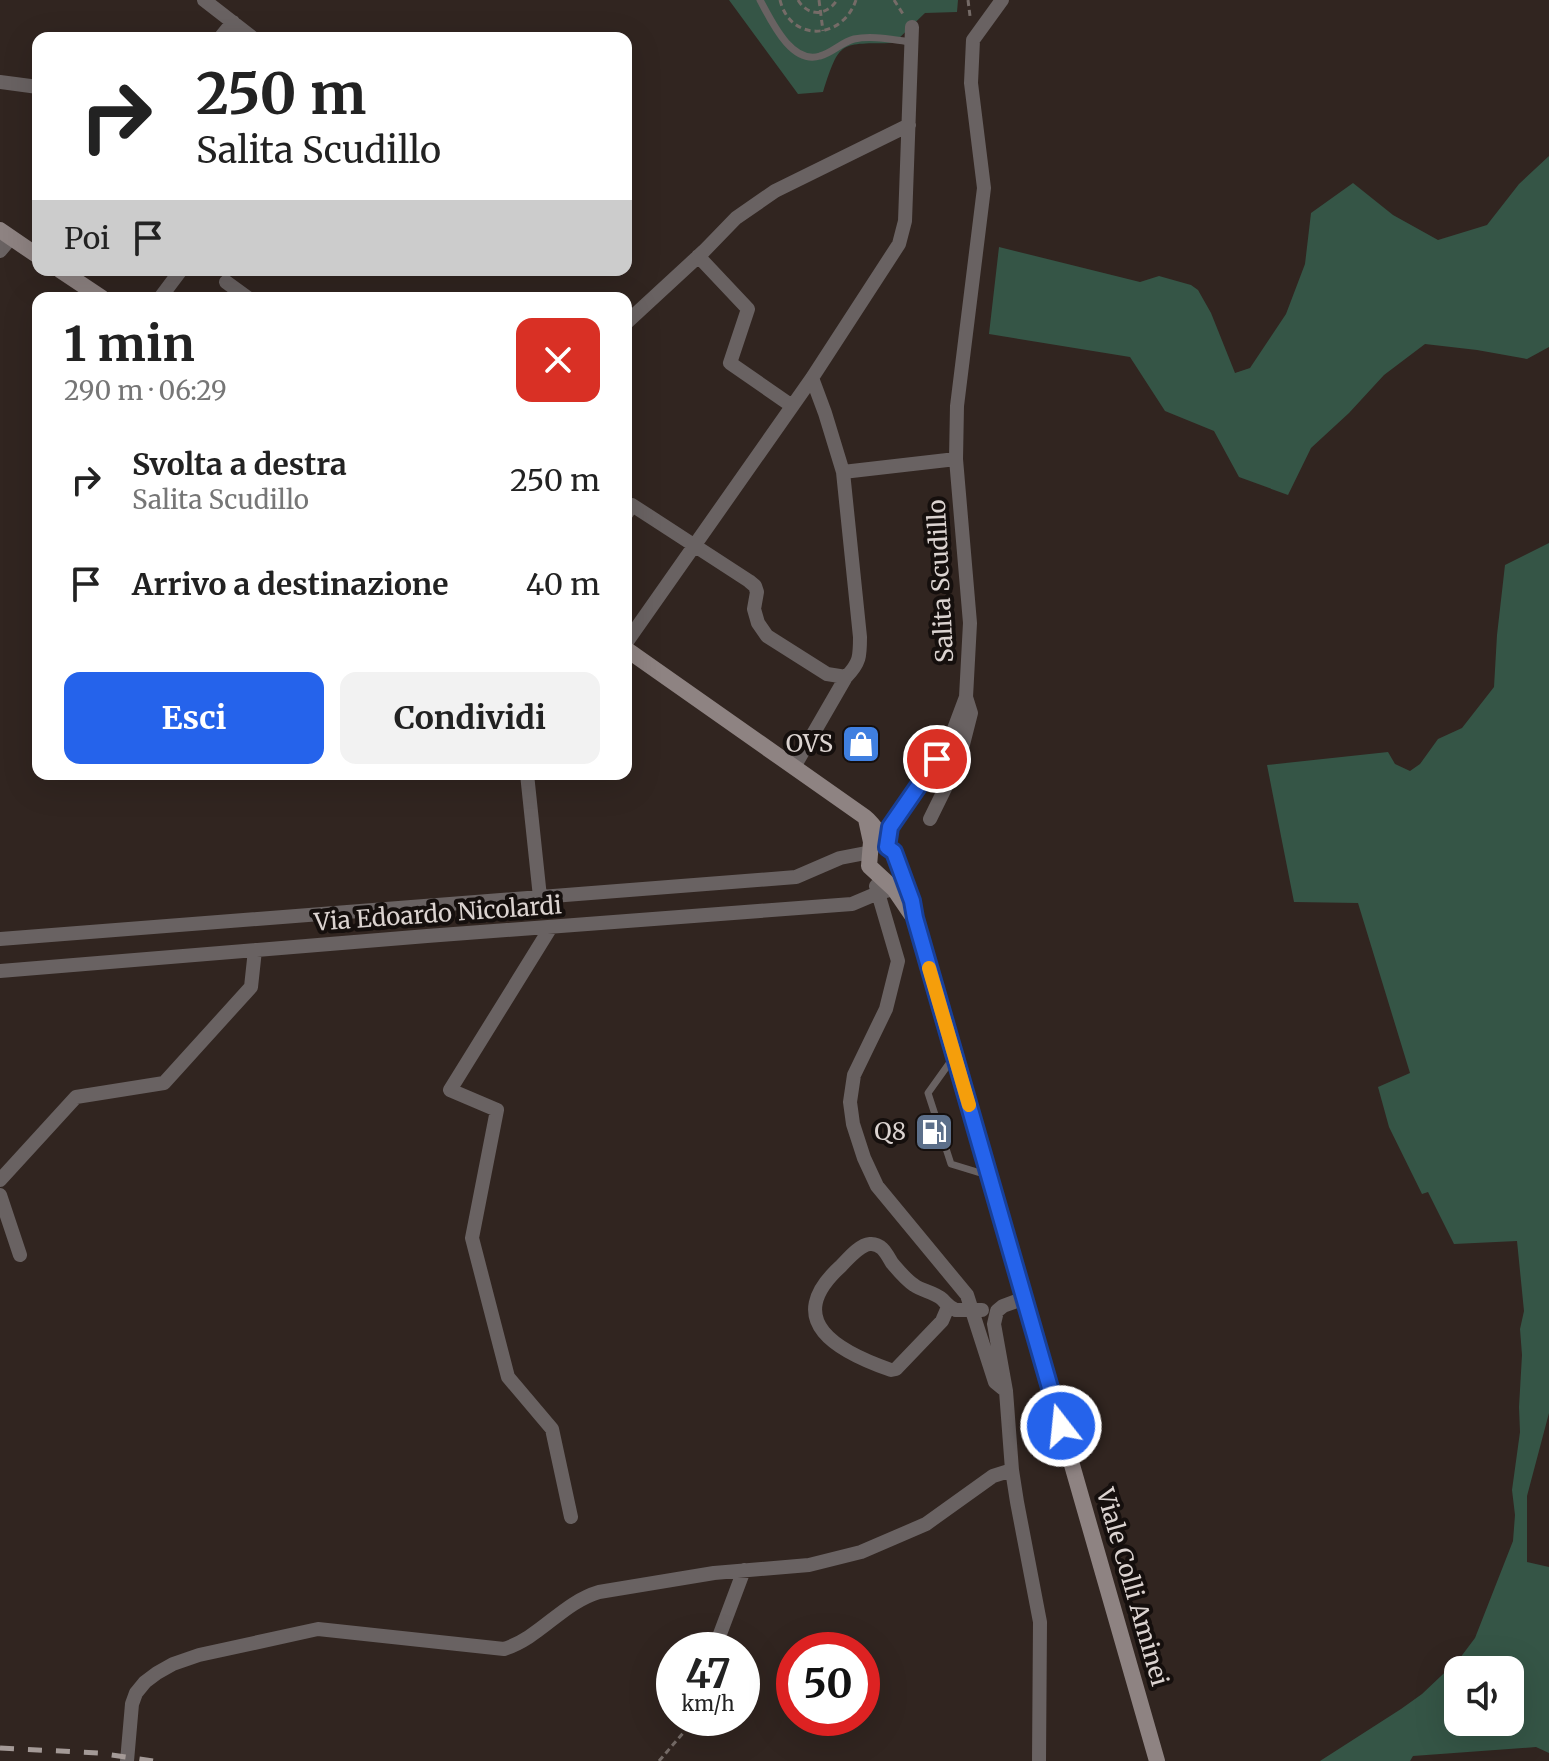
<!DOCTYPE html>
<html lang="it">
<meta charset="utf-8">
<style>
:root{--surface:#fff;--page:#f2f2f2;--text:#222;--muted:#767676;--accent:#2563eb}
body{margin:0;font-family:Merriweather,serif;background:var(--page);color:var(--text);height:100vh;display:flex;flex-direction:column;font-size:30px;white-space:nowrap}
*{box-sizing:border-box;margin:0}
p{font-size:26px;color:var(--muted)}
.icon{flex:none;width:44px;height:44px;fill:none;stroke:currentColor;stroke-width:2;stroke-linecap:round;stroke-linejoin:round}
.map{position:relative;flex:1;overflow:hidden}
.details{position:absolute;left:32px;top:292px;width:600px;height:488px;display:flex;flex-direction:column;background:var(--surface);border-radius:16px;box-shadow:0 8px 32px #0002}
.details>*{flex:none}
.hud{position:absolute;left:32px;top:32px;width:600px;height:244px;border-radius:16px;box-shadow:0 8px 32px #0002;background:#fff;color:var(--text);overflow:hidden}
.controls{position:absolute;left:1444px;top:1656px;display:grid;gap:16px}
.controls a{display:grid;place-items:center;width:80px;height:80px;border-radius:16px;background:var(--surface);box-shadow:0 8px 32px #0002;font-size:40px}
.speed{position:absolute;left:656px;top:1632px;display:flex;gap:16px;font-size:40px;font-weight:700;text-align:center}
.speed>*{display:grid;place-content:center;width:104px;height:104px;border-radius:50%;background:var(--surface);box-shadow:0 8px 32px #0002;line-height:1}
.speed small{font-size:20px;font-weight:400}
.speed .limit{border:12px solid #d22;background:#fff;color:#111}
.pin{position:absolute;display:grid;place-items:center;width:68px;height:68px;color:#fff;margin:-34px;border:4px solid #fff;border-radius:50%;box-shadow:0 2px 8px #0007}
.me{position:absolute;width:88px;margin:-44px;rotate:344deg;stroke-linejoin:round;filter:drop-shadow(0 0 6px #0008)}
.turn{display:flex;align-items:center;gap:28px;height:168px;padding:0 32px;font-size:36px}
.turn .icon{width:104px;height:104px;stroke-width:2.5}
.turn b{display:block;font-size:56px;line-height:68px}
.then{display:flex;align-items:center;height:76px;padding:0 32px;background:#0003;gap:16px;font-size:30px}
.round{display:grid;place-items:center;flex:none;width:84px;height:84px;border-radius:16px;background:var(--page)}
.headline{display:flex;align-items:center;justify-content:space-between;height:136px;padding:0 32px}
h1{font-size:48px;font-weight:700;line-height:60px}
.action{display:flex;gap:16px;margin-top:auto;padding:16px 32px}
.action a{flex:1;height:92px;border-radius:16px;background:var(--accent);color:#fff;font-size:32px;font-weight:700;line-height:92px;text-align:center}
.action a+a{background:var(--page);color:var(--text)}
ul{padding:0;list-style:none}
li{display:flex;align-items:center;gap:24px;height:104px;padding:0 32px}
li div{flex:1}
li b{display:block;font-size:30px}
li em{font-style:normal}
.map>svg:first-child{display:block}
</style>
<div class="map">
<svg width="1549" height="1761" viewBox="0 0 1549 1761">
<rect width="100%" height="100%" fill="#312520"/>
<path fill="#355546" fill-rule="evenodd" d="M729,0H958L957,12L925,13L894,43C840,44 840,39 823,92L798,94Z
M1549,156V347L1527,359L1477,350L1425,344L1384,375L1349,413L1311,448L1288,495L1239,477L1214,431L1165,411L1130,357L989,334L999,247L1140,282L1159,276L1191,285L1198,290L1211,313L1235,373L1250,368L1286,314L1305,264L1311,213L1353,183L1393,215L1438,240L1487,225L1519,184Z
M1549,543V1413L1527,1496V1562L1549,1567V1753L1536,1747L1413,1756L1410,1761H1320L1401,1709L1422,1694L1460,1658L1475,1638L1513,1541L1515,1515L1512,1490L1520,1432L1519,1407L1522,1355L1520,1329L1524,1311L1517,1241L1454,1244L1428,1192L1422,1194L1389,1127L1378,1087L1410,1073L1358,903L1294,902L1267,765L1388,752L1395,764L1410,771L1420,764L1438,739L1462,728L1494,687L1497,635L1505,565ZM1510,1670V1722H1458V1670Z"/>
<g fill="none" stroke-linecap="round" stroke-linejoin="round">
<path stroke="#756b67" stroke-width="3" stroke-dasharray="6 4" stroke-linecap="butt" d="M780,0C790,42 842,41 856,0
M798,0C808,17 827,16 837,0
M819,0L823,31
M894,0L903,14
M968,0L970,16
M659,1761L696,1718"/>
<path stroke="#696262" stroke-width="7" d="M760,0C771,20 791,65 820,56C832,53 842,42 854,39C873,35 893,40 912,42
M953,1058L928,1093L951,1164L987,1175"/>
<path stroke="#696262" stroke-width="14" d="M204,0L253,38
M220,38L233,22
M0,82L38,87
M0,251L11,238
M698,256L748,309L730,363L792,406
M226,282L248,298
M160,298L181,270
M626,323L704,251L736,218L775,191L909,125
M843,472L956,459
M626,514L632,505L749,581L755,586L757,592L754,609L758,623L767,636L827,674L846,677
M626,643L812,378L899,244L905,221L912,27
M794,767L846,677C860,663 860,656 860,637L843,472L825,413L812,378
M527,774L540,897
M930,819L959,760L971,713L966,697
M887,847L890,827L951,737L966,697L970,623L956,459L957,406L984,188L971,83L973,40L1002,0
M876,886L898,961L886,1009L854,1075L850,1102L853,1124L864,1158L877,1186L967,1295L995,1382L1006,1391
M551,927L450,1090L497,1110L472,1238L508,1377L552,1429L571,1517
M0,939L796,877L840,858L871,852
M0,971L427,936L852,904L878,893L894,889
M0,1180L76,1097L164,1083L251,987L255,950
M0,1195L20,1255
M1025,1298L1003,1306L997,1311L994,1324L1006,1391L1012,1470L1017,1502L1040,1622L1039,1761
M948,1307L942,1321L896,1369L891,1370C839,1352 780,1321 841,1266C848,1259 859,1245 870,1244C882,1243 887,1255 892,1263C898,1270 906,1280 914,1285C922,1291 934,1292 942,1299C947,1304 948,1307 956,1310
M720,1634L744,1570
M127,1761L132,1704L136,1693L145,1682L157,1673L173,1664L199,1655L318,1629L504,1649C541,1637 562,1603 599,1592L714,1573L809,1565L861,1552L926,1524L993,1476L1012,1470"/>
<path stroke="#8e8382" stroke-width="16" d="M0,230L38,256
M60,270L102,298
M626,649L865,817C879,828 882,843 894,852L912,901L915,918L1157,1761
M866,819L871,842L869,866L894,889L911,914"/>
<path stroke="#a49a97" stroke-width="5" stroke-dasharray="14 14" stroke-linecap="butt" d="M0,1748L98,1753L153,1761"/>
<path stroke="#696262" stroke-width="14" d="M956,1310H982"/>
</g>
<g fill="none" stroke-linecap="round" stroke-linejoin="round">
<g stroke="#184099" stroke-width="20">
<path id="route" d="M937,759L890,827L887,847L894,852L912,901L915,918L1061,1426"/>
</g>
<use href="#route" stroke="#2563eb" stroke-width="14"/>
<path stroke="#f59e0b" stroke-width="14" d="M929,968L969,1105"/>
</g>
<defs>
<g id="shop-square" transform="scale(2)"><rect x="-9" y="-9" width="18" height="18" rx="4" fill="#3f7fe0" stroke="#150f0d"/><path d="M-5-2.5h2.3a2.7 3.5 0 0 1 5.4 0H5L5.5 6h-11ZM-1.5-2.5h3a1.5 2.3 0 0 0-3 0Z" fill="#fff"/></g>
<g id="fuel-square" transform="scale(2)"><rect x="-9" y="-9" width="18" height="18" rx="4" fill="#5c6f8a" stroke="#150f0d"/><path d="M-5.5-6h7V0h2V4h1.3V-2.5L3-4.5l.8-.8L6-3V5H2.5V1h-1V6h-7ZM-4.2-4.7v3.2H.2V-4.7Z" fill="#fff"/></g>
</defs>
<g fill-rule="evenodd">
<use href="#shop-square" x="861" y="744"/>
<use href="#fuel-square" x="934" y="1132"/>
</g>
<g text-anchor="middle" stroke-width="8" stroke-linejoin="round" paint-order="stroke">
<g font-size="24" fill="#dbd3d0" stroke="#150f0d">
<text transform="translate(941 581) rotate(-93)" y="8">Salita Scudillo</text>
<text transform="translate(438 914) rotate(-4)" y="8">Via Edoardo Nicolardi</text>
<text transform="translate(1132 1587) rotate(74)" y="8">Viale Colli Aminei</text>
</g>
<g font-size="24" fill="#dbd3d0" stroke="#150f0d" text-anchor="end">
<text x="833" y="752">OVS</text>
<text x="906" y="1140">Q8</text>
</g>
</g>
</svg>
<div class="controls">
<a><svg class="icon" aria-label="sound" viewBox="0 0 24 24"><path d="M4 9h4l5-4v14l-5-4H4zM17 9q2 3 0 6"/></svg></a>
</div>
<div class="speed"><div>47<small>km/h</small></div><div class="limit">50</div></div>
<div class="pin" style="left:937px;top:759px;background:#d93025"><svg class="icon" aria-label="arrive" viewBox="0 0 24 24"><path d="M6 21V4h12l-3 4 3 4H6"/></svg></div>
<svg class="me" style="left:1061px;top:1426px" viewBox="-20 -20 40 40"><circle r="17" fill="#2563eb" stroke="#fff" stroke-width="3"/><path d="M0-11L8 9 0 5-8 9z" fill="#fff"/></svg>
<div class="hud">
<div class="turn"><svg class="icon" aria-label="right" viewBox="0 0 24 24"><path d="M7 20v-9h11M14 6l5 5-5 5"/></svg><div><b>250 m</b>Salita Scudillo</div></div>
<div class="then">Poi<svg class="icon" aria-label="arrive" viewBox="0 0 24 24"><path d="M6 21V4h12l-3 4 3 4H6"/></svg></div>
</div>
<section class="details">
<div class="headline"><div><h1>1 min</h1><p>290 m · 06:29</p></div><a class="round" style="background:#d93025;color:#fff"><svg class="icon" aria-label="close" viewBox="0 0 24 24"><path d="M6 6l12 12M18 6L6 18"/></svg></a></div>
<ul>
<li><svg class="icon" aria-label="right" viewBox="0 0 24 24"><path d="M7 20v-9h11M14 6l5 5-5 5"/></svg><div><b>Svolta a destra</b><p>Salita Scudillo</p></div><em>250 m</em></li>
<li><svg class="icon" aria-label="arrive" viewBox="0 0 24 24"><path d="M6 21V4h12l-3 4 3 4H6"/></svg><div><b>Arrivo a destinazione</b></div><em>40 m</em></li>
</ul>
<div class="action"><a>Esci</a><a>Condividi</a></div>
</section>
</div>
